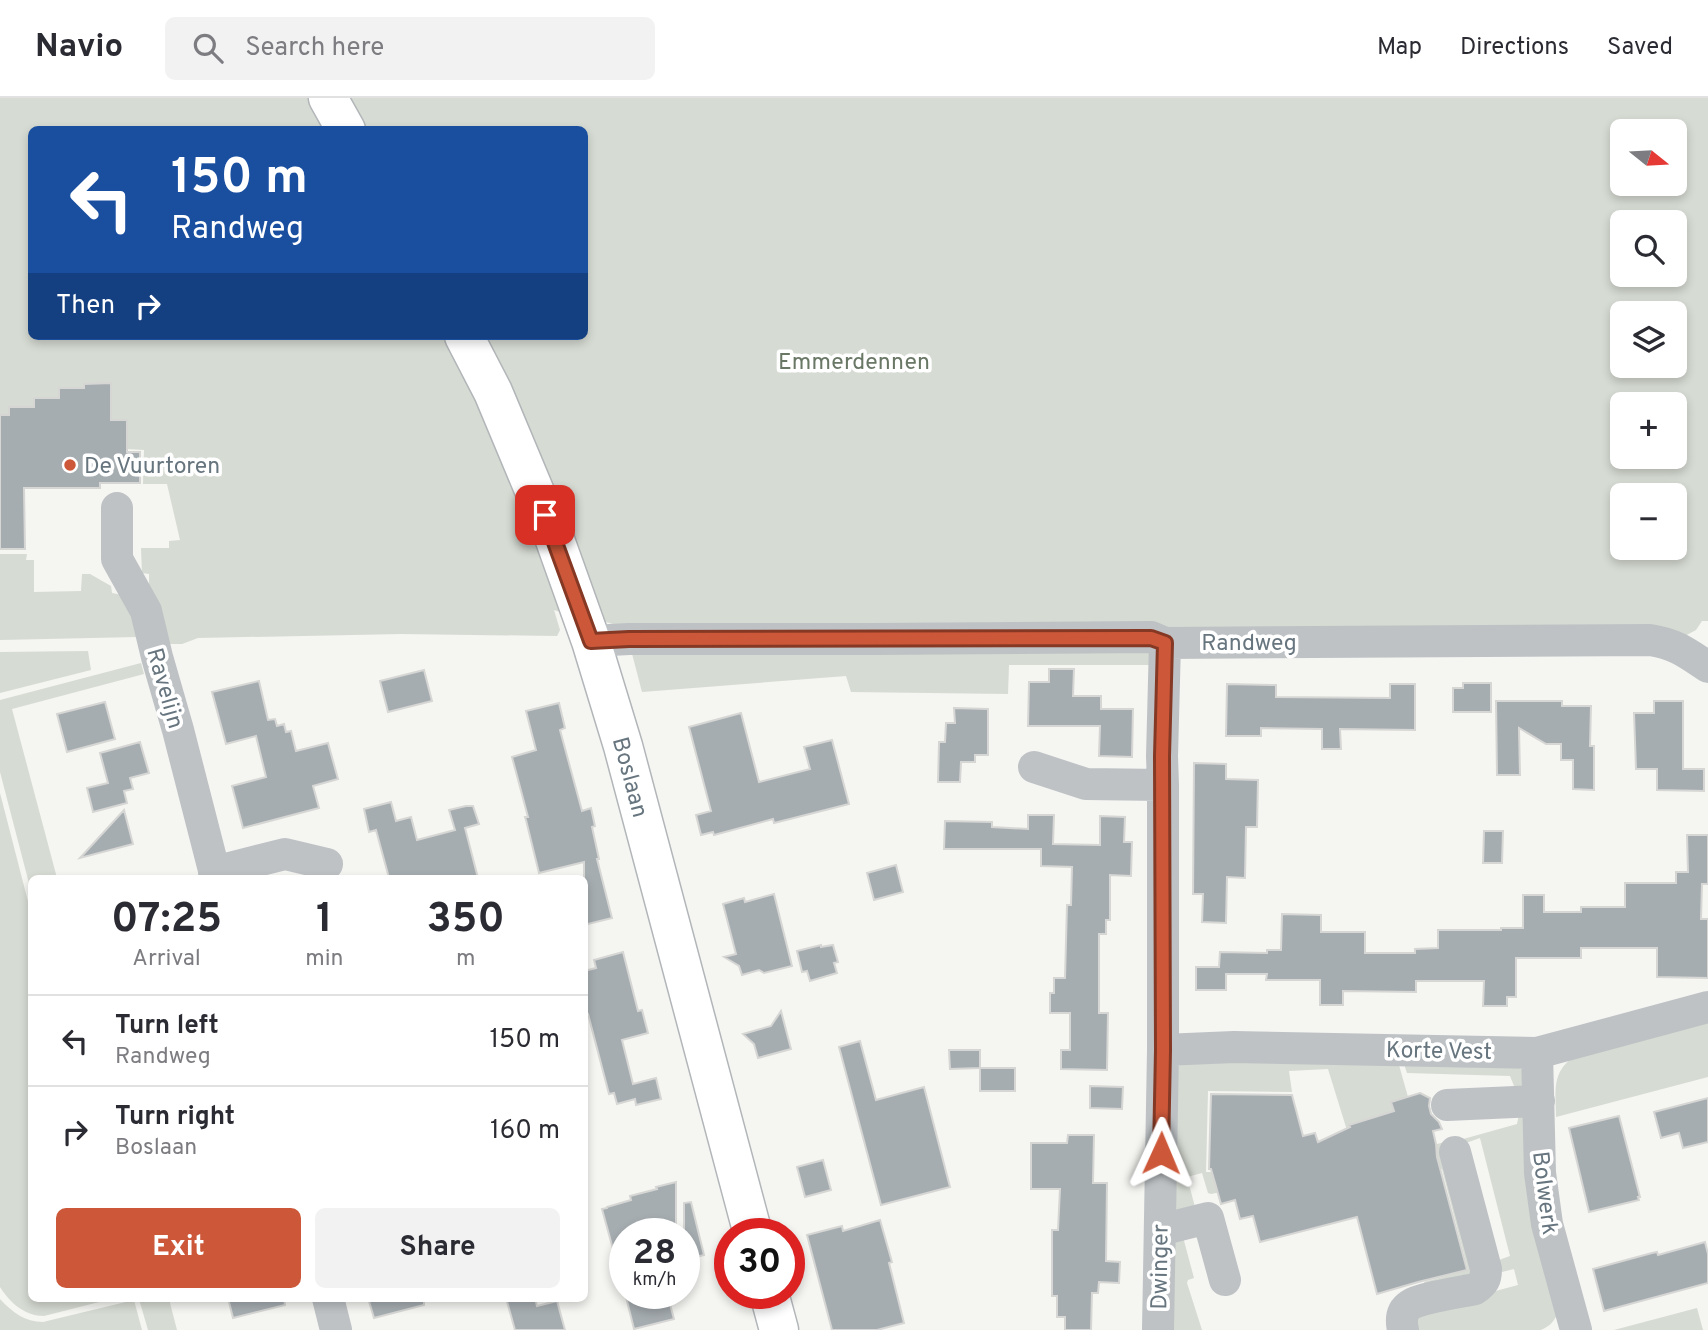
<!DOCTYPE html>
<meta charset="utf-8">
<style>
:root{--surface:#fff;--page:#f2f2f3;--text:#2b2b33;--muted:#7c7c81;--line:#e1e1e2;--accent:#cd5839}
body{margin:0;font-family:Overpass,sans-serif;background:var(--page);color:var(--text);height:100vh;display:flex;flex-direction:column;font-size:26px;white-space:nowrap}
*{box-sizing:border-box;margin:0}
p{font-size:23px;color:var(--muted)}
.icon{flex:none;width:38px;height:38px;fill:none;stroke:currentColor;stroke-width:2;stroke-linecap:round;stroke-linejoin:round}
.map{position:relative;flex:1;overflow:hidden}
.sheet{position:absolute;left:28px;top:777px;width:560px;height:427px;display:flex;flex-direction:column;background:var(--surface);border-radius:10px;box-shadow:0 4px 10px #0003}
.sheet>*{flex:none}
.banner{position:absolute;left:28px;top:28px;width:560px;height:214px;border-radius:10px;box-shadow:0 4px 10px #0003;background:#1a4fa0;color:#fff;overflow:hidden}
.needle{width:46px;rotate:108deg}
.controls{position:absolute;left:1610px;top:21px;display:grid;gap:14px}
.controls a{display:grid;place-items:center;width:77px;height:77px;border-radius:10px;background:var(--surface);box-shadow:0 4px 10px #0003;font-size:35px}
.speed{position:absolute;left:609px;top:1120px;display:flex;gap:14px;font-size:35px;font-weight:700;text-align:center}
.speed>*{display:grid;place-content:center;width:91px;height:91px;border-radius:50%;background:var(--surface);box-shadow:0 4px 10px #0003;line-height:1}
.speed small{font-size:18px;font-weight:400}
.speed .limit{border:10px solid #d22;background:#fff;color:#111}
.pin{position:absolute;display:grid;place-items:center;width:60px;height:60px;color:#fff;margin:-30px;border-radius:14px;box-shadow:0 4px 10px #0006}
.me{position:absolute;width:77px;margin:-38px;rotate:1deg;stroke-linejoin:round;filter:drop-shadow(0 0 5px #0008)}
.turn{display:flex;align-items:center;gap:24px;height:147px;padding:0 28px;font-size:32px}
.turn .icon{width:91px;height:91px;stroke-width:2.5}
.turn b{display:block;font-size:49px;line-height:60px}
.then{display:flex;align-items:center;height:66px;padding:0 28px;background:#0003;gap:14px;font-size:26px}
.eta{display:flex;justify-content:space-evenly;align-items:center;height:119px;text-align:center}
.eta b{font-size:42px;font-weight:700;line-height:49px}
.button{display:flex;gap:14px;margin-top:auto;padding:14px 28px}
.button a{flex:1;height:80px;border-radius:10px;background:var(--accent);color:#fff;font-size:28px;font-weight:700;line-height:80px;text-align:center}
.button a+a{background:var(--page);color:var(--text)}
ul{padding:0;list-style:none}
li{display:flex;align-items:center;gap:21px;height:91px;padding:0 28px;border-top:2px solid var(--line)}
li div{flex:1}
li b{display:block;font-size:26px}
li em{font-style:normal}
header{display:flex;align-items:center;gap:42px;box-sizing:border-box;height:98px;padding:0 35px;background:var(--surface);border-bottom:2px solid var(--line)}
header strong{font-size:33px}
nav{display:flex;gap:38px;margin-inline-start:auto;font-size:24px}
.search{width:490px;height:63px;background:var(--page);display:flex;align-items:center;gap:18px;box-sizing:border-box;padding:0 24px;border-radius:10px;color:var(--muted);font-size:26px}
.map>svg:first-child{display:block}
</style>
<header>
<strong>Navio</strong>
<div class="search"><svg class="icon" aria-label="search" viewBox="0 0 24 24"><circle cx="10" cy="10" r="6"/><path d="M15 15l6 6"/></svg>Search here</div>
<nav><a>Map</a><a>Directions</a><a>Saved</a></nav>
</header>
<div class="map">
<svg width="1708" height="1232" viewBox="0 0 1708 1232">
<rect width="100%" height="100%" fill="#f5f5f2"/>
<path fill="#d6dbd3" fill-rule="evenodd" d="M0,0H1708V523H1702L1696,532L1683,539L613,526L606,524L607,529L554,512L560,532L557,538L401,536L198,540L182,546H167L149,490V476L142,475L141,450H169V443L180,442L167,386H143L144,352L126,351L111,325V295L63,294V305L33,304V311L11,328H0ZM32,32H584V238H32ZM1622,33H1675V86H1622ZM1622,124H1675V177H1622ZM1622,215H1675V268H1622ZM1622,306H1675V359H1622ZM1622,397H1675V450H1622Z
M0,456H27L26,462H34V494L81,493L82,476H90L111,488L112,495L122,497L127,501L137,539L0,542Z
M630,548L1151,550L1150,567H1009L1008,596L851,594L846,578L642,594Z
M88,553L91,572L0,595V554Z
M141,565L144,576L12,611L57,780H32L31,793L0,674V602Z
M0,695L31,815L32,1200L111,1201L44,1218C25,1218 10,1205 0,1189Z
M1708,924V979L1556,1019C1556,997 1551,976 1571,961Z
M1397,960L1408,999L1391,1004L1394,1013L1430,1048L1448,1043L1449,1045L1517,1026L1520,1011L1529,1009L1557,1217C1553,1225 1548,1229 1541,1232H1415L1413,1226L1421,1213L1518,1187L1514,1171L1502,1174L1499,1162L1510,1158L1480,1040L1446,1052L1477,1174L1426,1192L1424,1184L1468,1172L1442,1071L1395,1083L1363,1084L1328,971L1289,973L1292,994L1208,993L1206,1074H1215L1221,1094L1211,1096L1208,1095L1202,1075L1187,1079L1195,1109L1167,1120L1178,968L1185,962Z
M1402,960L1515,966L1525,974L1529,984L1516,993L1510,978L1407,975Z
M1183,1139L1194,1180L1188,1182L1187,1185L1202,1232H1165L1167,1140Z
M0,1201C12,1214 25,1224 43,1224L134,1202L142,1232H0Z
M139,1201H169L177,1232H148Z
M1697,1210L1703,1232H1614Z"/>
<path fill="#a6adb1" stroke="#d6d6d4" stroke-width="2" d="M111,285V322H127V354H140V385H100V390H24L25,451H0V317H9V309H34V300H59V290H84V286Z
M1049,571H1074L1073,598H1101V611H1133L1132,659L1099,658L1100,628H1028L1029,584H1049Z
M424,572L432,603L388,614L380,583Z
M259,583L268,622L275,621L277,628L284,626L286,634L291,633L296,653L328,645L338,681L313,688L319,710L243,730L232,688L266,679L256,638L226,646L212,594Z
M1463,585H1491V614H1453V590H1463Z
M1227,586L1276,587V599L1390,600V586H1415V632L1340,631L1341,651H1322V631L1261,630V638H1226Z
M1496,603H1562V608H1591L1590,648H1594V692L1573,691V662H1561V646H1546L1519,630L1520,677H1497Z
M1654,603H1683V671H1704V693L1657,692V671H1636L1634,615H1654Z
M105,604L115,641L67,654L57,616Z
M559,605L565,630L560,632L582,713L591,710L595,728L592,729L599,761H597L612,820L584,827V764L539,775L526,722L525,719H528L512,659L536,652L526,613Z
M954,610L988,611V657H975V664H961L960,684H938L939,644H945L946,625H955Z
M741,615L759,684L810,671L804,649L832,642L849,706L774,725L773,721L714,737L713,734L701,737L696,717L711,713L689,629Z
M140,644L149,675L130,680L133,691L124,693L127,705L93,714L87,690L108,685L100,655Z
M1194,665L1226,666V681L1258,682L1257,729H1246L1245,780L1227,779L1226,825L1202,824L1203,796H1193Z
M391,704L396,723L411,719L417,742L455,732L449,712L466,708H473L479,726L465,730L478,780H389L376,732L369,734L364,711Z
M124,712L133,746L80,760Z
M1028,717H1054L1053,746L1100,747V718L1125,719L1124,744H1132L1131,778L1110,777V822H1106V836H1099V915H1108L1107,972L1061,971V952H1070V915H1050V895H1054V880H1065L1067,807H1071L1072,769L1041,768V751H944L945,723L992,724V729L1028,731Z
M1484,733H1503L1502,765H1483Z
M1687,737H1708V786H1702L1701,821H1708V880L1657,879V850H1581V860H1516V899H1507V908H1483L1484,883H1416V894L1343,893V907H1320V882H1266L1267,876H1226V892H1196V869H1219L1220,854L1267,855V852H1281L1282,816L1321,817V834H1365V855H1415V851L1438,850V832H1501V830H1523V797H1544V814H1581V809H1625V785H1676V774H1688Z
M896,767L903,794L874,802L867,775Z
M774,796L792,868L764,875L759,872L742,877L739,868L724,859L736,856L723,806L744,800L745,804Z
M821,847V849L833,847L838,864L834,865L837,875L810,883L807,873L802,874L797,853Z
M623,854L638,913L642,912L648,935L622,942L633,986L656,980L661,1001L636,1007L635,1001L617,1006L614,995L609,996L588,916L584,917V873L596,870L594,862Z
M781,913L791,951L758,960L754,946L743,936L771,928Z
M860,943L876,1002L924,989L950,1089L881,1107L839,949Z
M949,952H980V970L950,971Z
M980,970H1015V993H980Z
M1090,988L1123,989L1122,1011L1090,1010Z
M1420,995L1430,1000L1429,1008L1431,1016L1439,1024L1442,1031L1433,1033L1436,1046L1437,1059L1467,1172L1418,1184L1377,1196L1357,1119L1260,1144L1253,1118L1240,1121L1235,1102L1221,1106L1211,1071H1209L1211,996L1292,997L1303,1038L1315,1035L1318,1044L1350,1029L1349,1027L1394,1013L1391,1004Z
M1708,1000V1044L1683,1050L1679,1035L1661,1040L1654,1014Z
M1619,1018L1640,1099H1638L1639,1102L1589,1114L1569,1030Z
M1068,1037H1094L1093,1085H1107L1106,1163L1120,1164L1119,1185L1099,1184L1098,1195H1092L1091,1232H1065V1219H1057V1198H1052V1132H1058L1060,1091H1031V1045H1067Z
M823,1062L831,1092L805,1099L797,1069Z
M676,1084V1136H625V1172L619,1173L602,1111L607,1110V1109L631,1102L630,1098L657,1091L656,1089Z
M691,1104L704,1157L684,1162V1105Z
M880,1122L892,1164L889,1165L904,1225L877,1232H832L807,1137L842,1128L843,1133Z
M1705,1144L1708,1156V1185L1604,1213L1593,1171L1652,1155L1657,1154L1658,1157Z
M625,1195H667L674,1221L634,1231Z
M228,1200H284L285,1207L233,1220Z
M368,1200H424V1207L374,1220Z
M506,1200H535L537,1208L557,1203L565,1232H515Z"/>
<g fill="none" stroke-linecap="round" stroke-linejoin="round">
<g stroke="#b2b6b9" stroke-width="41">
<path id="major" d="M328,0L346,32
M464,238L493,294L555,442L591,543L623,648L753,1136
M769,1195L779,1232"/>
</g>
<path stroke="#bec2c5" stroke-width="32" d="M117,410V461L146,513L157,559L178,632L216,780
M591,543L629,541H873L1151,539L1165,545L1650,542C1676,546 1687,555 1708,569
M1034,669L1086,686L1163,687L1162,658L1165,545
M214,774L285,756L327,766
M1163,952L1234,949L1537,955L1708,909
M1537,955L1540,1075L1547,1126L1576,1232
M1447,1007L1539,1003
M1160,1132L1208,1120L1225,1182
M328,1200L336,1232
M1158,1232L1163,952V687
M1403,1232C1401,1223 1401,1213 1410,1207C1420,1200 1461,1194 1475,1191C1484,1185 1486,1181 1486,1171L1455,1054"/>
<use href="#major" stroke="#fff" stroke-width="38"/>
</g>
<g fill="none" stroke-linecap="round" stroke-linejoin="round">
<g stroke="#853925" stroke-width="18">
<path id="route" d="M545,417L591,543L629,541L1151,540L1165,545L1162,658L1163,952L1161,1055"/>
</g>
<use href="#route" stroke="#cd5839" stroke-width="12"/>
</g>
<circle fill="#cd5839" stroke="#fff" stroke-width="2.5" cx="70" cy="367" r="7"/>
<g text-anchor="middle" stroke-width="7" stroke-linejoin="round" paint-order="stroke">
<g font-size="23" fill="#697765" stroke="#fff">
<text x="854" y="271">Emmerdennen</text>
</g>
<g font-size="23" fill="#67757f" stroke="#fff" text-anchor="start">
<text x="84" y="375">De Vuurtoren</text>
</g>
<g font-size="23" fill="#67757f" stroke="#fff">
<text x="1249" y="552">Randweg</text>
<text transform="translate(166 590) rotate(74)" y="8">Ravelijn</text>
<text transform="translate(631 679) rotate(75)" y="8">Boslaan</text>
<text transform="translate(1439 952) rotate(1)" y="8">Korte Vest</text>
<text transform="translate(1546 1095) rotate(83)" y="8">Bolwerk</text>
<text transform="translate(1159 1169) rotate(-89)" y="8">Dwinger</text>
</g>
</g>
</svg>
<div class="controls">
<a><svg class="needle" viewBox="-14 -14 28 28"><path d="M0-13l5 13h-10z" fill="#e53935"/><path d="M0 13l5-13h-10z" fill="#7c7c81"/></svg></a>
<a><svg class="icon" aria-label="search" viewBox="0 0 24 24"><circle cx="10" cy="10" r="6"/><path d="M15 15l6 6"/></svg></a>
<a><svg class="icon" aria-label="layers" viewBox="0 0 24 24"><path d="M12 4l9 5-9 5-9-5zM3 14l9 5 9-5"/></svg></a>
<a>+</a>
<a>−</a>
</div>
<div class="speed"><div>28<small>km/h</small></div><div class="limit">30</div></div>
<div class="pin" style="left:545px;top:417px;background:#d93025"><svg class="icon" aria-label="arrive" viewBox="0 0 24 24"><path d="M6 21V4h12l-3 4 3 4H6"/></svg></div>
<svg class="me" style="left:1161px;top:1055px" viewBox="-20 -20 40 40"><path d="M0-17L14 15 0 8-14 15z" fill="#cd5839" stroke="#fff" stroke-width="4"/></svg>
<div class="banner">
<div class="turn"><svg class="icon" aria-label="left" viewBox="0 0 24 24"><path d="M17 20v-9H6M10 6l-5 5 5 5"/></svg><div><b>150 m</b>Randweg</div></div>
<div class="then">Then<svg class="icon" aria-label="right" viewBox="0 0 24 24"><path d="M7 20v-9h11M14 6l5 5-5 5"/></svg></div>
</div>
<section class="sheet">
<div class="eta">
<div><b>07:25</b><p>Arrival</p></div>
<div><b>1</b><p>min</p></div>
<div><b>350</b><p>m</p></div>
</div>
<ul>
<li><svg class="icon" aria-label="left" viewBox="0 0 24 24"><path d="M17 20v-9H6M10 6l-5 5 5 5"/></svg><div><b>Turn left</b><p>Randweg</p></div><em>150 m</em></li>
<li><svg class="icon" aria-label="right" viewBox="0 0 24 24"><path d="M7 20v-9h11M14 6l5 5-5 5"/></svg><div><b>Turn right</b><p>Boslaan</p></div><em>160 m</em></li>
</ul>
<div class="button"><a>Exit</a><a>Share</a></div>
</section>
</div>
